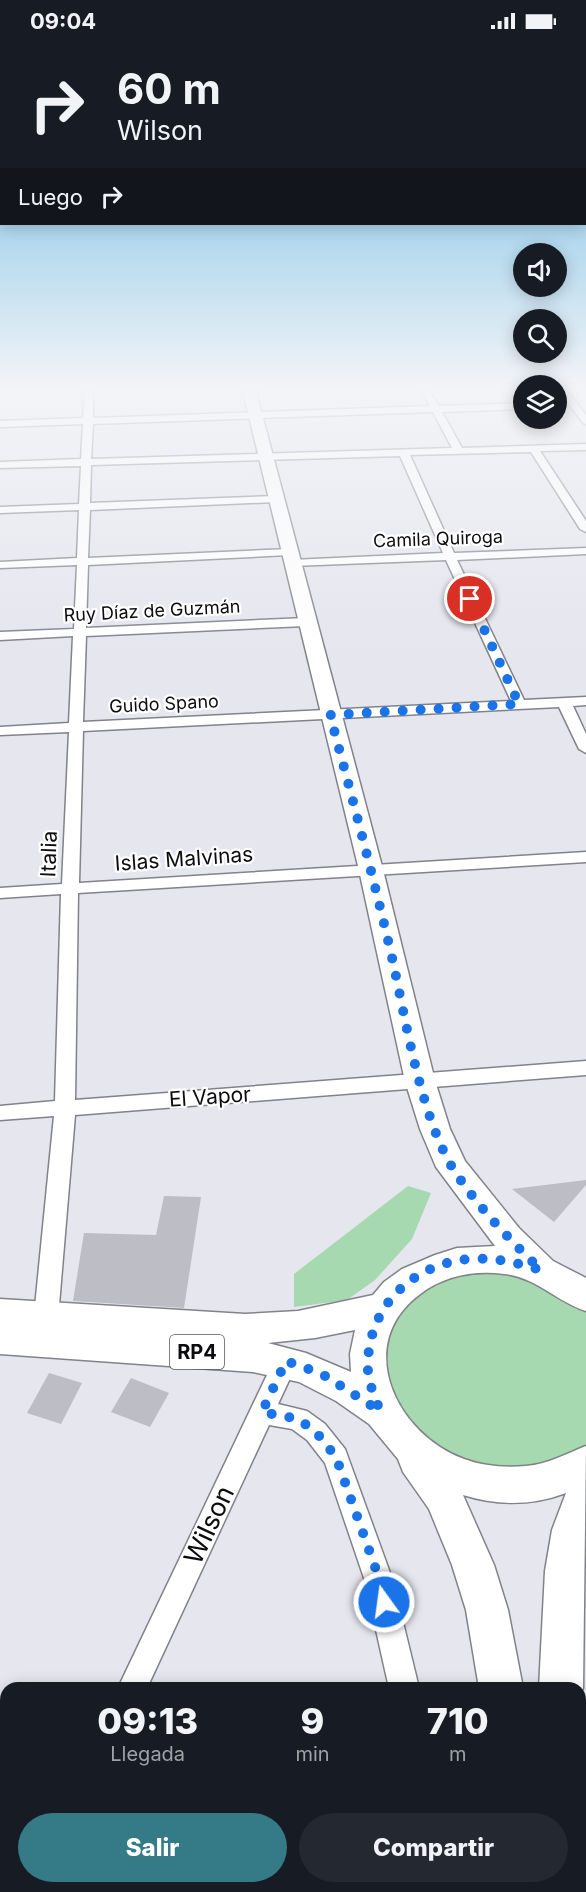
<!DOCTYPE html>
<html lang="es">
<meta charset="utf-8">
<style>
:root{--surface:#171b24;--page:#242831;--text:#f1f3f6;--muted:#9ea1a6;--accent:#347a87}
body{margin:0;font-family:Inter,sans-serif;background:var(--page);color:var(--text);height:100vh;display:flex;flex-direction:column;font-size:22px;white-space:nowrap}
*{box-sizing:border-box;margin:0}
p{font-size:20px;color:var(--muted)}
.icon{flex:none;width:33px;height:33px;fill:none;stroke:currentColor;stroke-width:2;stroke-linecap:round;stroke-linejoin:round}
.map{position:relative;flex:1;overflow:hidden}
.side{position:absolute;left:0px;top:1640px;width:586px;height:212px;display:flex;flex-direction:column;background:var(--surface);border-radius:18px 18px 0 0;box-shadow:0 3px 15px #0003}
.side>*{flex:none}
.banner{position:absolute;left:0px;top:0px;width:586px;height:183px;box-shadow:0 3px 15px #0003;background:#171b24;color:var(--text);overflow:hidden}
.controls{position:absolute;left:513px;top:201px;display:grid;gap:12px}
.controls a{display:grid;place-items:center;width:54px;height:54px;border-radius:50%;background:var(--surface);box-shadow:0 3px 15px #0003;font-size:30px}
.pin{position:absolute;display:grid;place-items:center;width:51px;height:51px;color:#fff;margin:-26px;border:3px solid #fff;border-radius:50%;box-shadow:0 2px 6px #0007}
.me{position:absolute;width:66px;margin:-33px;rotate:346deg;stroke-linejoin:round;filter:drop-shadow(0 0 4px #0008)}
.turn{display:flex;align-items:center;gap:21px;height:126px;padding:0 18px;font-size:27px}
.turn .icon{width:78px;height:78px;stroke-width:2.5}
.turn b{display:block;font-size:42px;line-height:51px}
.then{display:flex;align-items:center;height:57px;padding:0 18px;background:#0003;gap:12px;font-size:22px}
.eta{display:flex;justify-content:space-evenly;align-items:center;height:102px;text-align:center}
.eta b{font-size:36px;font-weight:800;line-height:42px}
.button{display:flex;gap:12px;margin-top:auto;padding:12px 18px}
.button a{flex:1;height:69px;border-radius:36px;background:var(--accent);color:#fff;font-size:24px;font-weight:800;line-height:69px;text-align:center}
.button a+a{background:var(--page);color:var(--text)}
.status{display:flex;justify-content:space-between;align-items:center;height:42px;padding:0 30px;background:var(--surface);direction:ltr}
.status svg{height:16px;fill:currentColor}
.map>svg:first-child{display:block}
</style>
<div class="status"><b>09:04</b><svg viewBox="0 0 49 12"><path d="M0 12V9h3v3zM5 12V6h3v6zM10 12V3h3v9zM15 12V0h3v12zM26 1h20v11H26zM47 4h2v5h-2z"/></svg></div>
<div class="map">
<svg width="586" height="1850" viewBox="0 0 586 1850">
<rect width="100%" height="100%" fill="#e5e6ee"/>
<path fill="#a6d9b0" d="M408,1144L431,1151L412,1197L375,1238L347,1258L294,1265V1232Z
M502,1224L586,1267V1406L553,1425H466L426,1404L380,1339L386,1276L434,1233Z"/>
<path fill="#bcbdc5" d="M586,1138V1143L554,1180L512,1147Z
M164,1154L201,1155L184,1266L73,1259L84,1191L156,1193Z
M49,1331L82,1341L61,1382L27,1371Z
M131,1336L169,1351L150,1385L111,1370Z"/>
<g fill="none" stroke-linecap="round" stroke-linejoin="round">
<g stroke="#81828a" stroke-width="3">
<path id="minor" d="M85,350H93V376L430,364L422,350H430L439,364L524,361V367L442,370L462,406L586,402V408L540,409L586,479V490L580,487L531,410L410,413L454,511L586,506V512L457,518L524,658L586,655V663L573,664L586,692V711L579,707L559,665L83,689L79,841L586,810V820L78,851L75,1058L586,1019V1033L75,1073L58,1275L54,1282L46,1285L38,1282L34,1275L54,1074L0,1078V1064L55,1059L61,852L0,856V846L62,842L69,690L0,693V685L69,681L73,594L0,598V590L74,587L77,523L0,526V520L77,516L79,468L0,471V465L79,462L81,424L0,426V420L81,417L83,382L0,385V379L83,376ZM433,370L452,406L91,417L93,382ZM400,414L443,511L292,518L286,521L292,524L446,518L511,659L83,680L86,594L306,584L312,580L306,576L86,586L88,523L289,513L295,510L289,507L88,516L90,468L275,460L280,457L275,454L90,461L91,423Z
M560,350H568L586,373V382L583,381Z
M286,1309L295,1312L298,1319L278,1362L307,1369L325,1382L345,1407L393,1539L419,1646H389L365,1539L325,1421L307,1398L292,1387L269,1383L147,1646H118L277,1312Z
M21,1845H54L52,1850H19Z
M413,1845H445V1850H413Z"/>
</g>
<g stroke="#81828a" stroke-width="3">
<path id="primary" d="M243,350H256L383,828L435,1039L450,1087L465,1119L519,1186L553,1219L586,1236V1269C557,1260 536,1235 504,1232C474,1228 443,1234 419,1253C353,1303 396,1392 464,1417C483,1424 506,1426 526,1424C548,1422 566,1412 586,1404L583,1646L580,1652V1646H539L545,1529L552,1488L566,1451C531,1464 498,1464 463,1453L494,1523L508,1568L523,1646H479L466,1568L452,1523L429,1467L403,1430L398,1417L369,1382L336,1359L299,1340L253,1330L0,1312V1257L245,1272L298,1269L373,1253L384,1240L402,1227L435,1213L457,1206L495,1204L436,1125L420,1087L405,1039L359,828ZM355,1288L350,1312L351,1330L306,1311L268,1301L315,1296Z
M580,1840L582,1850H534V1845H580Z
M483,1845H531V1850H483Z"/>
</g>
<use href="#minor" fill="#fff" fill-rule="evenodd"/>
<use href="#primary" fill="#fff" fill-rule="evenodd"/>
</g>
<linearGradient id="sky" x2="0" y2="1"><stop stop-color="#5eb5e2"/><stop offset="0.57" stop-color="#f3f4f7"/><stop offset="1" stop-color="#f3f4f7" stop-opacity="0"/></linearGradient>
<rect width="586" height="609" fill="url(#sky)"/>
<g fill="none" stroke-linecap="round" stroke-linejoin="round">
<path stroke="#1a73e8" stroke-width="10" stroke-dasharray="0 18" d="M384,1560L380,1539L336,1415L316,1390L298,1377L262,1370L286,1319L322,1332L380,1369C376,1357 369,1343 368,1330C365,1269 408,1223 469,1217C494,1215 517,1221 541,1228C509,1197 476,1163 452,1125C421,1073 406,980 393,920C374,837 352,755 330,673L519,662L470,557"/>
</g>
<g text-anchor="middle" stroke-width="4.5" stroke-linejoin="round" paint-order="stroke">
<g font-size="18" fill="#0c0c0f" stroke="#fff">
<text transform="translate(438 497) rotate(-2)" y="6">Camila Quiroga</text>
<text transform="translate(152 569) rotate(-3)" y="6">Ruy Díaz de Guzmán</text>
<text transform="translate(164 662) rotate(-3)" y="6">Guido Spano</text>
</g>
<rect fill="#fff" stroke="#555557" stroke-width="1.5" x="170" y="1293" width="54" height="34" rx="4.5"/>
<g font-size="20" font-weight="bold" fill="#0c0c0f">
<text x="197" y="1317">RP4</text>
</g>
<g font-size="21" fill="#0c0c0f" stroke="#fff">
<text transform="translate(49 812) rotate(-88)" y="7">Italia</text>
<text transform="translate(184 817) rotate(-4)" y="7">Islas Malvinas</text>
<text transform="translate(210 1055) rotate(-4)" y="7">El Vapor</text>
</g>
<g font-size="26" fill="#0c0c0f" stroke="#fff">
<text transform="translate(209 1483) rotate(-65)" y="9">Wilson</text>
</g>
</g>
</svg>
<div class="controls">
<a><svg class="icon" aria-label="sound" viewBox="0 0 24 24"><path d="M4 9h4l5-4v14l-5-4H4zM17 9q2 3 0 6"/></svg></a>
<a><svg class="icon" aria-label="search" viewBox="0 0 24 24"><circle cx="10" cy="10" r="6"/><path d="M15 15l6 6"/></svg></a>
<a><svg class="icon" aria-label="layers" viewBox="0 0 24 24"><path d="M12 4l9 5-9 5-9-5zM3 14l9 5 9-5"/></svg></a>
</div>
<div class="pin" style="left:470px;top:557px;background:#d93025"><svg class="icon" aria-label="arrive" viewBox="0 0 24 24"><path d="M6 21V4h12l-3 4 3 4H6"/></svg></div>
<svg class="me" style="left:384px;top:1560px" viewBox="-20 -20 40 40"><circle r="17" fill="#1a73e8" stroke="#fff" stroke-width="3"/><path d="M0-11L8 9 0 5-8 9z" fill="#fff"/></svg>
<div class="banner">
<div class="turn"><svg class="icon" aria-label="right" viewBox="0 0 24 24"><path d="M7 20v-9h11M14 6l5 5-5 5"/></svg><div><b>60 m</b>Wilson</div></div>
<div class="then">Luego<svg class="icon" aria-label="right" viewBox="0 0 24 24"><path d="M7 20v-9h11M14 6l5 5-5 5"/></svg></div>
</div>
<section class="side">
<div class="eta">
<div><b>09:13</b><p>Llegada</p></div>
<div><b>9</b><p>min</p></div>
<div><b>710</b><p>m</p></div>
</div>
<div class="button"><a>Salir</a><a>Compartir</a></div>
</section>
</div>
